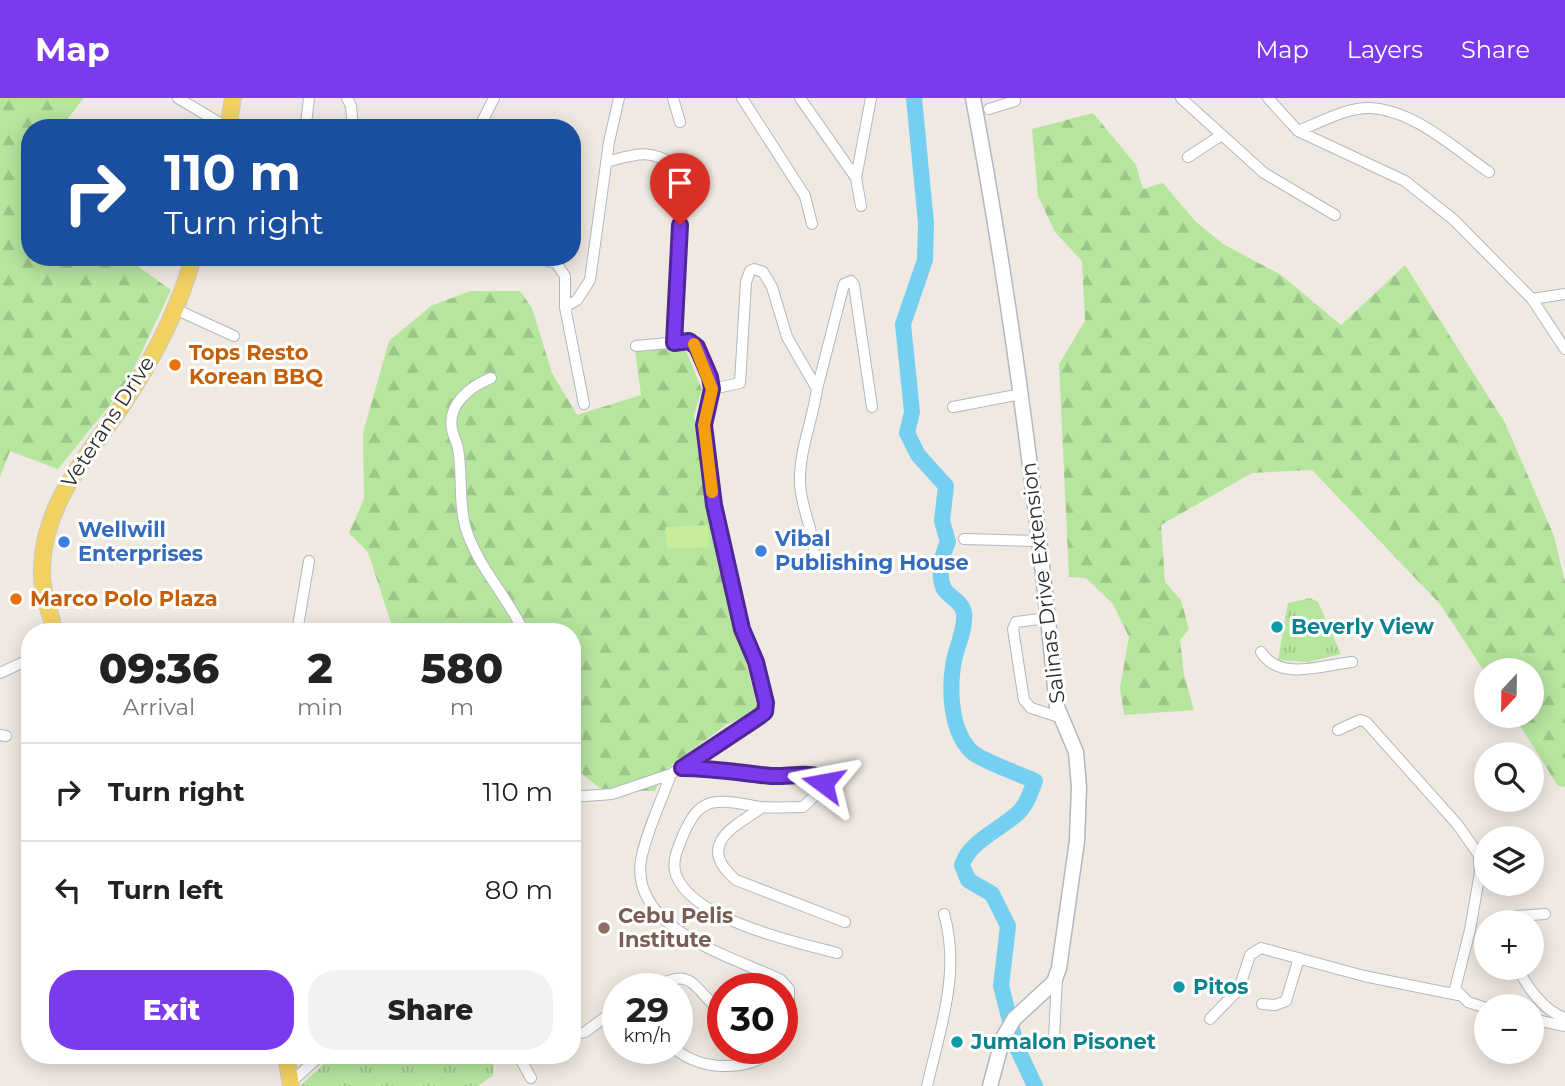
<!DOCTYPE html>
<meta charset="utf-8">
<style>
:root{--surface:#fff;--page:#f2f2f2;--text:#222;--muted:#767676;--line:#e0e0e0;--accent:#7c3aed}
body{margin:0;font-family:Montserrat,sans-serif;background:var(--page);color:var(--text);height:100vh;display:flex;flex-direction:column;font-size:26px;white-space:nowrap}
*{box-sizing:border-box;margin:0}
p{font-size:23px;color:var(--muted)}
.icon{flex:none;width:38px;height:38px;fill:none;stroke:currentColor;stroke-width:2;stroke-linecap:round;stroke-linejoin:round}
.map{position:relative;flex:1;overflow:hidden}
.side{position:absolute;left:21px;top:525px;width:560px;height:441px;display:flex;flex-direction:column;background:var(--surface);border-radius:28px;box-shadow:0 4px 18px #0003}
.side>*{flex:none}
.guide{position:absolute;left:21px;top:21px;width:560px;height:147px;border-radius:28px;box-shadow:0 4px 18px #0003;background:#1a4fa0;color:#fff;overflow:hidden}
.needle{width:46px;rotate:202deg}
.controls{position:absolute;left:1474px;top:560px;display:grid;gap:14px}
.controls a{display:grid;place-items:center;width:70px;height:70px;border-radius:50%;background:var(--surface);box-shadow:0 4px 18px #0003;font-size:35px}
.speed{position:absolute;left:602px;top:875px;display:flex;gap:14px;font-size:35px;font-weight:700;text-align:center}
.speed>*{display:grid;place-content:center;width:91px;height:91px;border-radius:50%;background:var(--surface);box-shadow:0 4px 18px #0003;line-height:1}
.speed small{font-size:18px;font-weight:400}
.speed .limit{border:10px solid #d22;background:#fff;color:#111}
.pin{position:absolute;display:grid;place-items:center;width:60px;height:60px;color:#fff;margin:-72px -30px;border-radius:50% 50% 50% 0;rotate:-45deg;box-shadow:0 0 7px #0007}
.pin .icon{rotate:45deg}
.me{position:absolute;width:77px;margin:-38px;rotate:283deg;stroke-linejoin:round;filter:drop-shadow(0 0 5px #0008)}
.turn{display:flex;align-items:center;gap:24px;height:147px;padding:0 28px;font-size:32px}
.turn .icon{width:91px;height:91px;stroke-width:2.5}
.turn b{display:block;font-size:49px;line-height:60px}
.eta{display:flex;justify-content:space-evenly;align-items:center;height:119px;text-align:center}
.eta b{font-size:42px;font-weight:800;line-height:49px}
.action{display:flex;gap:14px;margin-top:auto;padding:14px 28px}
.action a{flex:1;height:80px;border-radius:28px;background:var(--accent);color:#fff;font-size:28px;font-weight:800;line-height:80px;text-align:center}
.action a+a{background:var(--page);color:var(--text)}
ul{padding:0;list-style:none}
li{display:flex;align-items:center;gap:21px;height:98px;padding:0 28px;border-top:2px solid var(--line)}
li div{flex:1}
li b{display:block;font-size:26px}
li em{font-style:normal}
header{display:flex;align-items:center;gap:42px;box-sizing:border-box;height:98px;padding:0 35px;background:var(--accent);color:#fff}
header strong{font-size:33px}
nav{display:flex;gap:38px;margin-inline-start:auto;font-size:24px}
.map>svg:first-child{display:block}
</style>
<header>
<strong>Map</strong>
<nav><a>Map</a><a>Layers</a><a>Share</a></nav>
</header>
<div class="map">
<svg width="1565" height="988" viewBox="0 0 1565 988">
<defs>
<pattern id="grass-tufts" width="24" height="20" patternUnits="userSpaceOnUse" patternTransform="scale(1.75)"><rect width="24" height="20" fill="#b6e59e"/><path d="M3 7l-1-3M5 7V3M7 7l1-3M15 17l-1-3M17 17v-4M19 17l1-3" fill="none" stroke="#9dc588"/></pattern>
<pattern id="forest-firs" width="22" height="20" patternUnits="userSpaceOnUse" patternTransform="scale(1.75)"><rect width="22" height="20" fill="#b6e59e"/><path d="M5 1l3.5 6h-7zM16 11l3.5 6h-7z" fill="#9dc588"/></pattern>
</defs>
<rect width="100%" height="100%" fill="#efe9e1"/>
<path fill="url(#grass-tufts)" d="M1310,500L1318,504L1341,556L1308,564L1278,562L1288,505Z
M334,957H494L493,977L478,988H300Z"/>
<path fill="url(#forest-firs)" d="M0,0H84L60,30H30V159H125L171,192L126,287L58,371L10,353L0,379Z
M1093,15L1136,67L1143,91L1163,85L1195,123L1223,146L1281,177L1341,227L1405,167L1505,325L1554,438L1565,484V689L1558,688L1514,618H1531V572H1486V576L1440,506L1312,372L1252,375L1161,427L1165,484L1181,502L1189,531L1180,542L1184,577L1194,612L1124,617L1120,590L1129,539L1113,506L1086,480L1069,479L1059,266L1085,223L1082,163L1055,134L1038,98L1032,31Z
M470,193H520L532,210L552,275L577,317L641,297L635,253L685,250L702,292L694,317L711,423L758,613L726,627L665,672L655,693L602,692L572,668V534H394L368,454L349,435L364,401L363,335L389,243L431,208Z"/>
<path fill="#c9ec9a" d="M708,427L709,449L667,451L665,429Z"/>
<g fill="none" stroke-linecap="round" stroke-linejoin="round">
<path stroke="#75cff0" stroke-width="16" d="M914,0L926,125L925,162L903,226L912,314L907,335L918,357L946,388L942,423L948,444C942,457 937,476 944,491C950,500 962,503 964,515C966,533 955,551 953,568C949,595 951,634 972,654C984,664 1020,676 1035,683C1030,695 1027,707 1017,716C999,732 969,744 962,767L968,782L992,796L1008,828L1001,888L1017,950L1035,988"/>
<g stroke="#b4b7c1" stroke-width="12">
<path id="street" d="M178,0L228,30
M347,0L351,8L353,30
M673,0L680,24
M742,0L805,98L812,126
M800,0L856,80
M1181,0L1264,75L1335,117
M1268,0L1298,33L1405,83L1454,122L1532,201L1565,251
M989,11L1015,3L1014,0
M306,26L309,0
M479,30L494,0
M1298,33C1319,25 1347,9 1370,10C1414,12 1455,51 1489,74
M1188,59L1220,38
M606,64C636,56 649,50 676,68L680,127L674,245
M861,108L856,80L871,0
M530,159L556,165L565,178V209L584,306
M1532,201L1565,196
M565,209L577,202L590,182L609,44L619,0
M175,211L234,238
M491,280C471,288 447,306 452,331C453,338 457,344 458,351C463,378 458,404 466,431C478,469 507,498 524,534
M712,291L740,285L746,184L750,173L754,171L763,174L772,189L787,239L817,291C813,321 799,353 800,384C800,408 813,429 814,454
M817,291L844,186L851,183L854,187L872,309
M953,309L1021,296
M964,441L1038,443
M1047,520L1016,524L1013,531L1024,602L1031,610L1059,619
M297,534L309,463
M1261,554C1280,584 1323,567 1352,564
M0,575L30,561
M1338,632L1360,622L1366,624L1457,726L1479,757L1480,774L1470,832L1455,891L1468,904L1486,910
M0,637L6,638
M682,670L821,679V692L803,709C789,709 774,710 760,709C746,707 731,702 717,704C699,705 691,720 684,735C679,748 671,762 676,777C693,822 795,844 837,855
M671,676C661,704 646,734 641,762C630,832 734,859 781,882L789,891V911L782,939
M572,699L612,696L671,676L765,614L766,605L756,564L742,531L714,407L704,327L712,291L710,279L697,249L689,243L636,248
M763,709C733,729 695,747 736,782L845,824
M1512,824L1515,818L1545,816
M1518,870C1527,889 1544,913 1565,920
M651,891C694,866 691,890 723,915
M1262,906L1275,907L1286,903L1299,860
M1210,921L1239,891L1250,857L1261,850L1364,878L1458,897
M1531,921L1565,928
M572,937L585,934L618,910
M1054,941L1057,879
M674,950C700,973 749,975 776,950
M518,957L531,980
M549,960L551,957
M290,985L321,957
M927,988C940,931 961,874 944,816"/>
</g>
<g stroke="#b4b7c1" stroke-width="17">
<path id="secondary" d="M973,0C1011,202 1037,405 1057,609L1076,654L1079,689L1077,743L1059,870L1054,884L1014,921L1003,940L990,988"/>
</g>
<g stroke="#c9c9c9" stroke-width="18">
<path id="primary" d="M228,30L233,0
M55,534C50,514 41,492 42,471C43,407 87,358 121,309C152,263 179,212 193,159
M286,957L291,988"/>
</g>
<use href="#street" stroke="#fff" stroke-width="10"/>
<use href="#secondary" stroke="#fff" stroke-width="14"/>
<use href="#primary" stroke="#f2d163" stroke-width="16"/>
</g>
<g fill="none" stroke-linecap="round" stroke-linejoin="round">
<g stroke="#51269a" stroke-width="18">
<path id="route" d="M680,127L674,245L689,243L697,249L710,279L712,291L704,327L714,407L742,531L756,564L766,605L765,614L760,618L682,670C712,670 741,675 771,678C787,679 805,674 821,679L823,685"/>
</g>
<use href="#route" stroke="#7c3aed" stroke-width="12"/>
<path stroke="#f59e0b" stroke-width="12" d="M694,246L712,291L704,327L712,394"/>
</g>
<g fill="#e8710a" stroke="#fff" stroke-width="2.5">
<circle cx="175" cy="267" r="7"/>
<circle cx="16" cy="501" r="7"/>
</g>
<g fill="#3f7fe0" stroke="#fff" stroke-width="2.5">
<circle cx="64" cy="444" r="7"/>
<circle cx="761" cy="453" r="7"/>
</g>
<g fill="#0f9aa8" stroke="#fff" stroke-width="2.5">
<circle cx="1277" cy="529" r="7"/>
<circle cx="1179" cy="889" r="7"/>
<circle cx="957" cy="944" r="7"/>
</g>
<circle fill="#8d6e63" stroke="#fff" stroke-width="2.5" cx="604" cy="830" r="7"/>
<g text-anchor="middle" stroke-width="6" stroke-linejoin="round" paint-order="stroke">
<g font-size="21" font-weight="bold" fill="#c56008" stroke="#fff" text-anchor="start">
<text x="189" y="262">Tops Resto<tspan x="189" dy="24">Korean BBQ</tspan></text>
<text x="30" y="508">Marco Polo Plaza</text>
</g>
<g font-size="21" fill="#2e2e2e" stroke="#fff">
<text transform="translate(108 324) rotate(-57)" y="7">Veterans Drive</text>
<text transform="translate(1043 485) rotate(-97)" y="7">Salinas Drive Extension</text>
</g>
<g font-size="21" font-weight="bold" fill="#366cbe" stroke="#fff" text-anchor="start">
<text x="78" y="439">Wellwill<tspan x="78" dy="24">Enterprises</tspan></text>
<text x="775" y="448">Vibal<tspan x="775" dy="24">Publishing House</tspan></text>
</g>
<g font-size="21" font-weight="bold" fill="#0d838f" stroke="#fff" text-anchor="start">
<text x="1291" y="536">Beverly View</text>
<text x="1193" y="896">Pitos</text>
<text x="971" y="951">Jumalon Pisonet</text>
</g>
<g font-size="21" font-weight="bold" fill="#785e54" stroke="#fff" text-anchor="start">
<text x="618" y="825">Cebu Pelis<tspan x="618" dy="24">Institute</tspan></text>
</g>
</g>
</svg>
<div class="controls">
<a><svg class="needle" viewBox="-14 -14 28 28"><path d="M0-13l5 13h-10z" fill="#e53935"/><path d="M0 13l5-13h-10z" fill="#767676"/></svg></a>
<a><svg class="icon" aria-label="search" viewBox="0 0 24 24"><circle cx="10" cy="10" r="6"/><path d="M15 15l6 6"/></svg></a>
<a><svg class="icon" aria-label="layers" viewBox="0 0 24 24"><path d="M12 4l9 5-9 5-9-5zM3 14l9 5 9-5"/></svg></a>
<a>+</a>
<a>−</a>
</div>
<div class="speed"><div>29<small>km/h</small></div><div class="limit">30</div></div>
<div class="pin" style="left:680px;top:127px;background:#d93025"><svg class="icon" aria-label="arrive" viewBox="0 0 24 24"><path d="M6 21V4h12l-3 4 3 4H6"/></svg></div>
<svg class="me" style="left:823px;top:685px" viewBox="-20 -20 40 40"><path d="M0-17L14 15 0 8-14 15z" fill="#7c3aed" stroke="#fff" stroke-width="4"/></svg>
<div class="guide">
<div class="turn"><svg class="icon" aria-label="right" viewBox="0 0 24 24"><path d="M7 20v-9h11M14 6l5 5-5 5"/></svg><div><b>110 m</b>Turn right</div></div>
</div>
<section class="side">
<div class="eta">
<div><b>09:36</b><p>Arrival</p></div>
<div><b>2</b><p>min</p></div>
<div><b>580</b><p>m</p></div>
</div>
<ul>
<li><svg class="icon" aria-label="right" viewBox="0 0 24 24"><path d="M7 20v-9h11M14 6l5 5-5 5"/></svg><div><b>Turn right</b></div><em>110 m</em></li>
<li><svg class="icon" aria-label="left" viewBox="0 0 24 24"><path d="M17 20v-9H6M10 6l-5 5 5 5"/></svg><div><b>Turn left</b></div><em>80 m</em></li>
</ul>
<div class="action"><a>Exit</a><a>Share</a></div>
</section>
</div>
